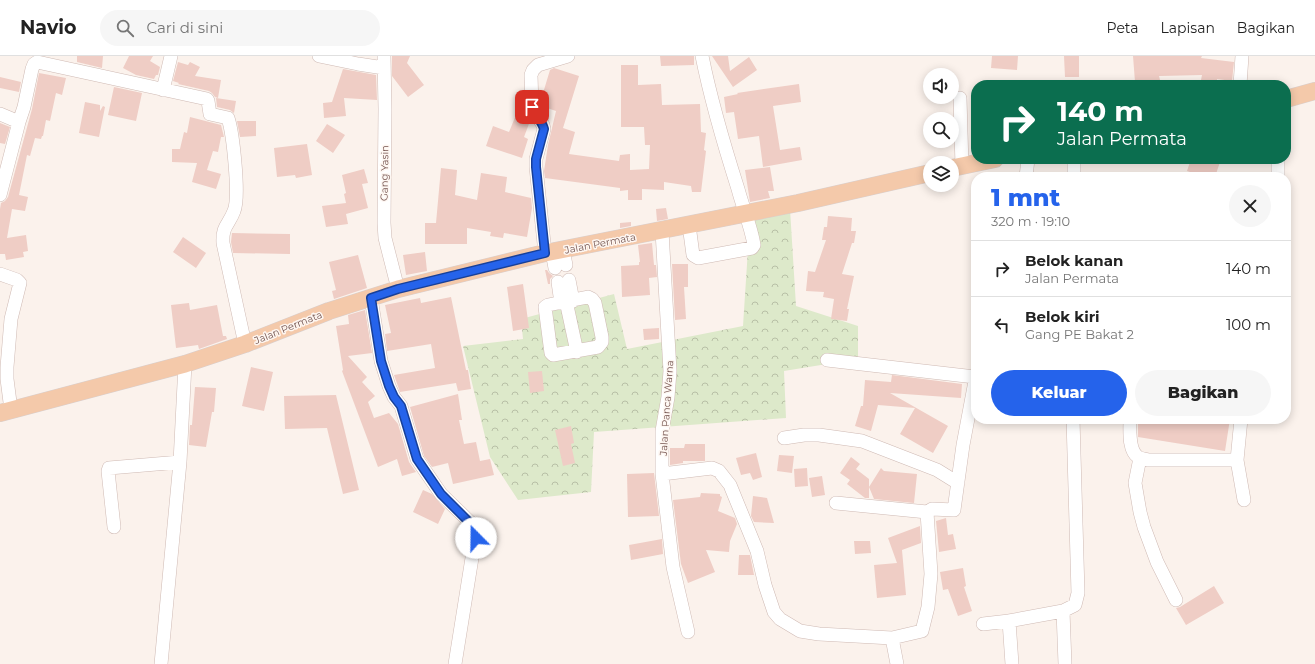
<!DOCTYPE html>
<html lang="id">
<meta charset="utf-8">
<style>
:root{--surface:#fff;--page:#f6f6f6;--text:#222;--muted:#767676;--line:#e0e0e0;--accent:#2563eb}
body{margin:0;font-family:Montserrat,sans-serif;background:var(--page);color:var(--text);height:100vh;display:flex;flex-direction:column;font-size:15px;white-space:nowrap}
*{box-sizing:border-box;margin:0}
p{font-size:13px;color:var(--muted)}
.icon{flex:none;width:22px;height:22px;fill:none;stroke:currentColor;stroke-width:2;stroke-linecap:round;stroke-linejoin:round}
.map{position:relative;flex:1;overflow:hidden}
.details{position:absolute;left:971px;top:116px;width:320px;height:252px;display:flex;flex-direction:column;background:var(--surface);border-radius:16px;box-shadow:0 2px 10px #0003}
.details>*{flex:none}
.banner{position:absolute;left:971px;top:24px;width:320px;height:84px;border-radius:16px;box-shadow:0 2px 10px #0003;background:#0b6e4f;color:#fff;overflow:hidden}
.controls{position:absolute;left:923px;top:12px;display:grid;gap:8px}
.controls a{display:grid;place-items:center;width:36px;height:36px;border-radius:50%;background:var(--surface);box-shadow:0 2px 10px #0003;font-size:20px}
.pin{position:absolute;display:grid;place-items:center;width:34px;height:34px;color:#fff;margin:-17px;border-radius:8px;box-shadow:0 2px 6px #0006}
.me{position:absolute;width:44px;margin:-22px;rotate:338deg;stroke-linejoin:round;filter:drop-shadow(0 0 3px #0008)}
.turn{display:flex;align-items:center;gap:14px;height:84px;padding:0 20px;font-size:18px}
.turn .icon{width:52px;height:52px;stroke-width:2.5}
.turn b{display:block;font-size:28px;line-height:34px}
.round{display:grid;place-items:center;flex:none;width:42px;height:42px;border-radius:21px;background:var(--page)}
.overview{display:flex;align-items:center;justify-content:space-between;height:68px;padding:0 20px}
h1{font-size:24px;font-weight:800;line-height:30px;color:var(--accent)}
.action{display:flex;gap:8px;margin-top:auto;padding:8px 20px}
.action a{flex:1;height:46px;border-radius:24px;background:var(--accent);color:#fff;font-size:16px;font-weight:800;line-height:46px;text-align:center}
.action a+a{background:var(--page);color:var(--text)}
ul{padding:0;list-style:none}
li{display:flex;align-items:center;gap:12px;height:56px;padding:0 20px;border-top:1px solid var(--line)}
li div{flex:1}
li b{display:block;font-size:15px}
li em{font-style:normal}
header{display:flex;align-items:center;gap:24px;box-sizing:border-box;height:56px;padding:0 20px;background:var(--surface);border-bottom:1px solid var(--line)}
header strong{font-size:19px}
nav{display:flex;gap:22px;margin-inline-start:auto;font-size:14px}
.search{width:280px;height:36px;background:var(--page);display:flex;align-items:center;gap:10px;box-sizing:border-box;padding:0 14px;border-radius:22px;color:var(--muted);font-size:15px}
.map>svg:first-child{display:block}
</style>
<header>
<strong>Navio</strong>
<div class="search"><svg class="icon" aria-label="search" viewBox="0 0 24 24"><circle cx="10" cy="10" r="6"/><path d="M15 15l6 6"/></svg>Cari di sini</div>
<nav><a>Peta</a><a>Lapisan</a><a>Bagikan</a></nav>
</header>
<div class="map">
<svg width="1315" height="608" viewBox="0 0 1315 608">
<defs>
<pattern id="forest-crowns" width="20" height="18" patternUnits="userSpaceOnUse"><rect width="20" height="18" fill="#dde9ca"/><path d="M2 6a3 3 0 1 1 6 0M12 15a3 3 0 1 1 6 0" fill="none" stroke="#b8c0a6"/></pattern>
</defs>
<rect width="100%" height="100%" fill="#fbf2ec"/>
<path fill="url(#forest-crowns)" d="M790,153L796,250L858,270V303L784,315L786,362L594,376L591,436L518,444L490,401L463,290L523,283L521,263L614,238L627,293L743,270L750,162Z"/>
<path fill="#efcdc5" d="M77,0H103L102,12L77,6Z
M129,0H153L150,5L160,11L158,19H156L154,23L136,19L123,12Z
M392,0H410L407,7L424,29L408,41L392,20Z
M660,0H694V9L661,10Z
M712,0H728L730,15L749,1L757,14L733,31Z
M992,0H1018L1017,14L991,12Z
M1064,0H1079V21H1065Z
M1133,0H1202L1201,2L1234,6L1232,25L1217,23V29H1200L1202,19L1159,20L1160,24L1135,26Z
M178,6L188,9L190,6L200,11L195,20L221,24L218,42L215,41L212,37L209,35L178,28L179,27L173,25Z
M621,9H638V29L661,28L662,49L700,48L701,76L706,77L704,94L706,95L701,136H692L691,130L664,126V134L642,133V144H628V134L620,135V132L545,122L544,115L548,89L556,55L541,50L540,47L550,14L554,12L579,20L563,72L575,76L569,98L619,105L620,99L630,98V114L649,113L650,89H645L644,71H621Z
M343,13L376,19L377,44L344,42L346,60L324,62L323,47L332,46Z
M39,17L66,22L62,39L56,37L50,65L46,64L43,80H42L41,83L35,82L30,100L27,99L19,139L28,141L25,155L12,153L7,182L26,179L28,195L23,196L24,201L6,204L5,198H0V153L1,147L5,145L8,141L32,53Z
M0,21L21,26L19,36L0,32Z
M799,28L801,46L773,50L780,94L800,91L802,104L763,111L759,80L738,83L734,56L726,57L724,41L738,38L737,37Z
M114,31L142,37L136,65L108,59Z
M216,42L236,45L234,57L230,54L217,51Z
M85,46L100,49V55L103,50L105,51L99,81L79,77Z
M516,59L530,65L524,81L528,83L522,102L486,90L493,70L509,76Z
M190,61L221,69L224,81H221L218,96L213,95L207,114L221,118L216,133L192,126L197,107L172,106V93H180L184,76L187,77Z
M237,65H256V80L240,81Z
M0,67L10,71L5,88L0,87Z
M327,68L345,79L333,97L316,85Z
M307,88L312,119L296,122L295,119L277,121L274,92Z
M1191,103H1221L1215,121H1205L1187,115Z
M770,111L774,135H768L770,142L750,146L745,114Z
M441,112L457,114L455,139L477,144L481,117L507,121L505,136L531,142L532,152L527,181L504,177L503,182L490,180L491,176L467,172V188H425V167H436Z
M364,113L368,127L362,128L368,152L346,158L348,168L326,171L322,150L346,147L344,138L346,137L342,119Z
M666,152L668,163L657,165L656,153Z
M828,160L852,162L851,175H856L854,187H852L842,218L854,220L847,253H849L847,265L831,263L834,243L823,241L824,236L806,235L808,215L815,216L826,184H822L824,171H827Z
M631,166V170L620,172V167Z
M232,177L290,178V198L233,197L231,186Z
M183,181L206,197L196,212L173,196Z
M652,187L654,209H656L657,221L649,222L650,239L622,241L621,210L639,209V206H640L638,189Z
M425,196L427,215L406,219L403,199Z
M358,199L367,232L334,243L332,235L336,234L329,206Z
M672,208H688V231H684L686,263L675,264Z
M545,214H547L549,217L553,220L550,223V228H548Z
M523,228L529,272L513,275L507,231Z
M451,241L466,314H468L471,333L458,335L456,327L400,336L394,319L435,312L431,288L387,295L385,278L391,277L385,249L420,242L421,247Z
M189,247L190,254L217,249L223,280H226L227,283L199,293L198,289L176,292L171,249Z
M365,254L372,297L348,300L367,321L362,326L375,340L368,346L374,362L389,357L398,368L409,406L416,416L402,420L397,403L378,411L342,315L343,314L336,270L349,268L348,259Z
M659,272V283L644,284L643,273Z
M251,311L273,316L264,355L242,350Z
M542,315L544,335L530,337L528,316Z
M892,319L962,328L961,342L890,337L948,370L933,397L900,378L915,352L878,349L871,375L855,370L861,350H863L865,324L891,326Z
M195,331L216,332L214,356H212L206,391L189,389L190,369H192Z
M458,338L462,364H459L464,388L476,386L480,405L490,403L494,419L453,428L448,407L432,411L424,400L410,351Z
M336,339L359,434L343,438L327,372L285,373L284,340Z
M1138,363H1230L1225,395L1138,381Z
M571,370L574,387L571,388L575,407L563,410L555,374Z
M685,388H705V405H683V407L670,409V392H684Z
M756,397L762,421L753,424L750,417L741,419L736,402Z
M779,399L794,400L792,417L777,415Z
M851,401L860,408L856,413L869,423V442H865L847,428L850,424L840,417Z
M807,412L808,430L795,431L794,413Z
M881,412L884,415L917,418L914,447L874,443L869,431Z
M654,417L659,460L628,461L627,418Z
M822,420L825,439L812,441L809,422Z
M423,434L432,438L445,453L438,468L413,456Z
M701,437L720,438V440L722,441L718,455L735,462L737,468L730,485L729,496L706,494L715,516L688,527L681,508L673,444L700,441Z
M753,440L767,442L774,467L754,466L751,460Z
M946,462L948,479L953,478L956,493L939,496L936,465Z
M920,470L921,487L902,494L906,539L877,542L874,509L897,507L888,482Z
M662,483L663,498L631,504L629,489Z
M854,485H870L871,497L855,498Z
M739,499H750L754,519H738Z
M963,512L966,530L964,531L972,555L958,560L948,533L943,534L940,516Z
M1214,530L1224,547L1186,569L1176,552L1180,551Z"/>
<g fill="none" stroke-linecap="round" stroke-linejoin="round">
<g stroke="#cfbab4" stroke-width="14">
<path id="minor" d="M319,0L358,8L384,12
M384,0L385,53L384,167L385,182L398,233
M1240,29L1242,0
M163,34L171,0
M960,42L962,110
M0,58L19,66L0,139
M19,66L24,51L32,13L34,8L37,6L207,43L208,45L210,58L228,62C233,77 240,141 234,155C229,169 222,169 223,187L245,288
M1278,103V121
M1026,121L1028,103
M1074,121V103
M689,169L693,199L698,202L752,192L754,189C751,170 743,152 738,133C724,89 711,45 702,0
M662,175L670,315L668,341L662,375V418L673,511L688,576
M563,194L566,209
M552,196L555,212
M545,197L536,111V103L544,73L543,69L532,51L531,19L533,14L538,9L568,0
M0,218L17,224L20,227L11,263L7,311V323L11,354
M569,224L573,245
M558,226L561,247
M588,241L592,243L595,247L602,281V286L598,291L553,299L551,297L545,251L548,249Z
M371,242L381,305L389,330L394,341L401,350L417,403L441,438L473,469L476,477L455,608
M566,245L577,296
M827,304L975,321
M1130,363C1130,374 1128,394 1138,401C1141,403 1145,403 1148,404H1237
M1241,363L1237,404L1244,444
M784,382L804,379H819L862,385L937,414L958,427
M1140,402L1135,427L1140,456L1144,471L1157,506L1176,544
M662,418L712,412L719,415L730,429L757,495L765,529L774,556L780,563L800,575L819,578L892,582L922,575L928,551L931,518L927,456L932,453L954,454L963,389L976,320
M836,447L927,456
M114,471L108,415L109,412L180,406
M1063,555L1065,608
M983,568L1009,565
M892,582L897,608
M161,608L180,406L185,308
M1012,608L1009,565L1063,555L1075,549L1078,537L1073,363"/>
</g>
<g stroke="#d8cfce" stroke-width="18">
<path id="major" d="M1286,43L1315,35
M952,112L995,103
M0,357L185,308L245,288L329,255L398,233L545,197L798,147L930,117"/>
</g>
<use href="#minor" stroke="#fff" stroke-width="13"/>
<use href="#major" stroke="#f4c9aa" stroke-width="17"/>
</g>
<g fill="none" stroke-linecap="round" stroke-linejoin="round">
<g stroke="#184099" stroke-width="10">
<path id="route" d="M476,482V477L472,469L441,438L417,403L401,350L394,341L389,330L381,305L371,242L398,233L545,197L536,111V103L544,73C542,65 535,59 532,51"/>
</g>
<use href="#route" stroke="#2563eb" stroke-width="7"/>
</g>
<g text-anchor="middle" stroke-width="3" stroke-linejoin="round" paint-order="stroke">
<g font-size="10" fill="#755550" stroke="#fef7f2">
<text transform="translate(384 117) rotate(-89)" y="4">Gang Yasin</text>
<text transform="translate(600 187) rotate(-11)" y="4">Jalan Permata</text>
<text transform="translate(288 271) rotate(-22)" y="4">Jalan Permata</text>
<text transform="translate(666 352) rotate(-86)" y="4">Jalan Panca Warna</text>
</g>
</g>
</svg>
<div class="controls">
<a><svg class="icon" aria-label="sound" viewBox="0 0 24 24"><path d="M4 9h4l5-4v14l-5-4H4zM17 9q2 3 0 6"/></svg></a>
<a><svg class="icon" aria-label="search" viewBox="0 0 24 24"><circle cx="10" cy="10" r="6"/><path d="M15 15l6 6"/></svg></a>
<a><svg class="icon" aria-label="layers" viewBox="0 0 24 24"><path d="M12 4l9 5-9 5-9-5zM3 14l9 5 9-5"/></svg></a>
</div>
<div class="pin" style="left:532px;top:51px;background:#d93025"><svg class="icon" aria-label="arrive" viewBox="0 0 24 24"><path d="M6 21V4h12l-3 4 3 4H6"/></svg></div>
<svg class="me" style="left:476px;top:482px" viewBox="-20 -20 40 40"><circle r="19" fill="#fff"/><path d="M0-13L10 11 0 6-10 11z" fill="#2563eb"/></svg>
<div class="banner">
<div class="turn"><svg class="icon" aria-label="right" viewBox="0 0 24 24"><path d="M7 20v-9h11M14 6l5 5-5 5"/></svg><div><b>140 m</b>Jalan Permata</div></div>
</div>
<section class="details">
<div class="overview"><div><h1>1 mnt</h1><p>320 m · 19:10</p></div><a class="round"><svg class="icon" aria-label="close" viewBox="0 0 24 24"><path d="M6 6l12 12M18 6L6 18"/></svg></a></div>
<ul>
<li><svg class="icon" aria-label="right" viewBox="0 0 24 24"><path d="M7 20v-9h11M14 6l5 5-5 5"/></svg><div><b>Belok kanan</b><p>Jalan Permata</p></div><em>140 m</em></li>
<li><svg class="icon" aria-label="left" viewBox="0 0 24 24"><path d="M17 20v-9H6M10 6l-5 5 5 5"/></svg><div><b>Belok kiri</b><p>Gang PE Bakat 2</p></div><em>100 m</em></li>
</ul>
<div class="action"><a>Keluar</a><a>Bagikan</a></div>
</section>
</div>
